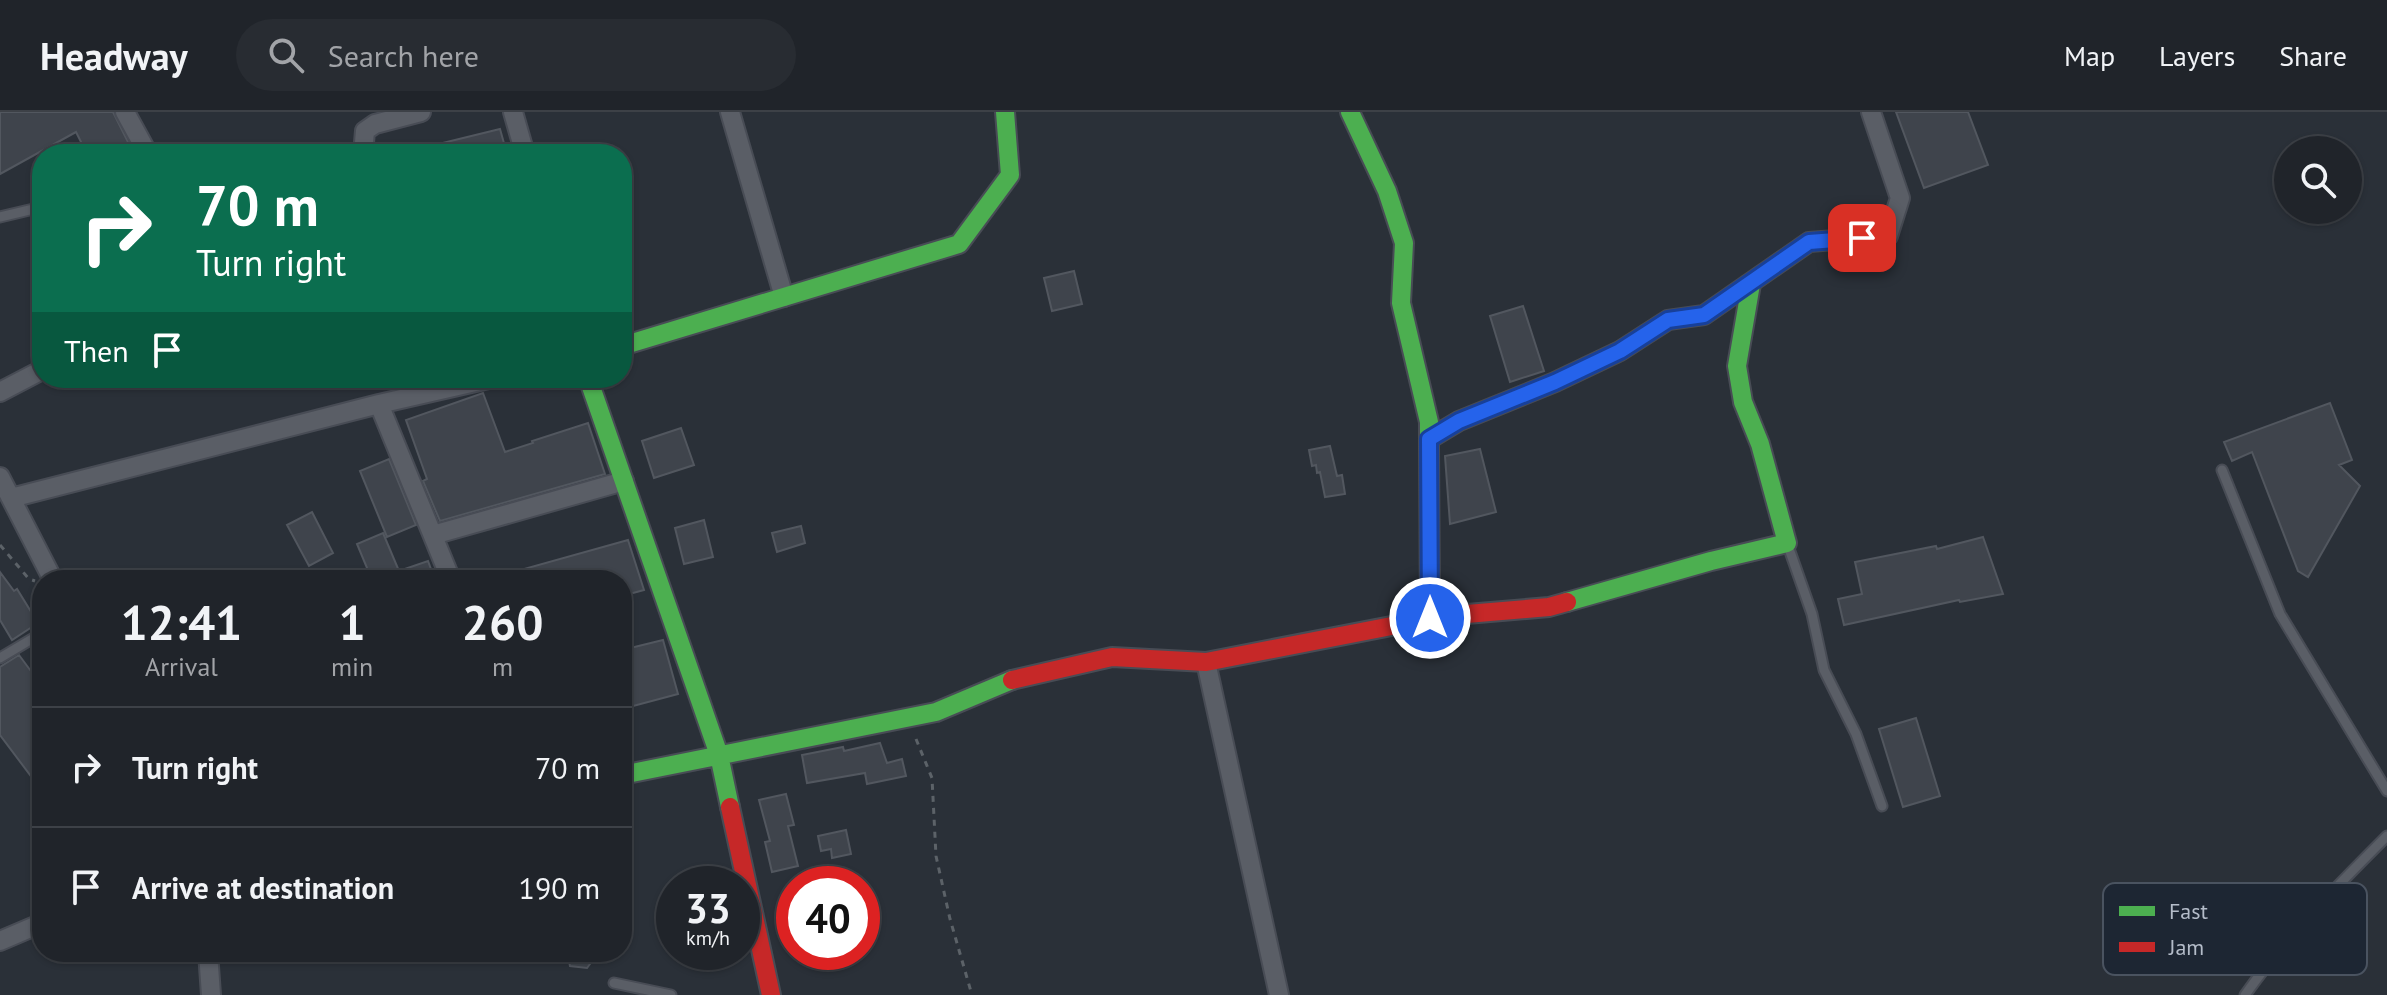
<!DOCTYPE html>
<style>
:root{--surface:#20242a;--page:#282c32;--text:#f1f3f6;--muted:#a2a4a8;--line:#3d4147}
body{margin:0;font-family:"PT Sans",sans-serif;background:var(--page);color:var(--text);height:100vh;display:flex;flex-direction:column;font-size:30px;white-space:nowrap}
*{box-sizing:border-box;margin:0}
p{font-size:26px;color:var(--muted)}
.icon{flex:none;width:44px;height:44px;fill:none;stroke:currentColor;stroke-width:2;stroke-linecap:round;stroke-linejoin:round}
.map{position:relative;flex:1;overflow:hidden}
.panel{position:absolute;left:32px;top:458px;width:600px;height:392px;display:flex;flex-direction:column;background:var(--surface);border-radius:32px;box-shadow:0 2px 6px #0004,0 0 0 2px var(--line)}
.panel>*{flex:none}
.hud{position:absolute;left:32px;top:32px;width:600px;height:244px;border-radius:32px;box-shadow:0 2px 6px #0004,0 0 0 2px var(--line);background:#0b6e4f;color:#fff;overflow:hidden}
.controls{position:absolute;left:2274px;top:24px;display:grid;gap:16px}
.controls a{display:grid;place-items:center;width:88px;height:88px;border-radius:50%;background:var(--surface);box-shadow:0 2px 6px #0004,0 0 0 2px var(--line);font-size:40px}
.speed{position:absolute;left:656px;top:754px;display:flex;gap:16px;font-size:40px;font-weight:700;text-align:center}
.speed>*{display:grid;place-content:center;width:104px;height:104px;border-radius:50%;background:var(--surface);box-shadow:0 2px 6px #0004,0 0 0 2px var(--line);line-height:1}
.speed small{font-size:20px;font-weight:400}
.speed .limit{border:12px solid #d22;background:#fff;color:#111}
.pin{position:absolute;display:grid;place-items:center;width:68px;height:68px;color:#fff;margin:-34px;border-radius:16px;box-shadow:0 4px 12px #0006}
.me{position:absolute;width:88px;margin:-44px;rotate:0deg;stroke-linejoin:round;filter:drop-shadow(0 0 6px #0008)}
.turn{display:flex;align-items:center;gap:28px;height:168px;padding:0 32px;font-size:36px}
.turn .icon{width:104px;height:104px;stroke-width:2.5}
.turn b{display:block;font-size:56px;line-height:68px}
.then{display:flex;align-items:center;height:76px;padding:0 32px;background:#0003;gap:16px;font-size:30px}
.eta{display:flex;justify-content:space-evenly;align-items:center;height:136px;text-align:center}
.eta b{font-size:48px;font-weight:700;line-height:56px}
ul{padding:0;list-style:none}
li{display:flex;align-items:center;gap:24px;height:120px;padding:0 32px;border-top:2px solid var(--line)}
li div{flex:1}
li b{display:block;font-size:30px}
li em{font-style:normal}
header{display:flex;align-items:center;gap:48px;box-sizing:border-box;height:112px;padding:0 40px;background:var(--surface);border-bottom:2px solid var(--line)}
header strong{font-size:38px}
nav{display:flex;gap:44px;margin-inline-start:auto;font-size:28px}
.search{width:560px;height:72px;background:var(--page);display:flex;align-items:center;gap:20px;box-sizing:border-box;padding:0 28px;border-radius:44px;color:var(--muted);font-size:30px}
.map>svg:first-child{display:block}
</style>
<header>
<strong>Headway</strong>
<div class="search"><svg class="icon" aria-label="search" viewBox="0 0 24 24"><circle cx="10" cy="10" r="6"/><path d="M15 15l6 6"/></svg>Search here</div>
<nav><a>Map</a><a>Layers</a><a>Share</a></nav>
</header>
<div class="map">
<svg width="2387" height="883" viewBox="0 0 2387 883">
<rect width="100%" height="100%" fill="#2a3038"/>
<path fill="#3f444c" stroke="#52575f" stroke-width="2" d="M0,0H113L134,42H87L76,20L0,62Z
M1896,0H1968L1988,53L1924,76Z
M500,17L507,42H422V36Z
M1074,159L1082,192L1052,199L1044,166Z
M1523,194L1544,259L1510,270L1490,204Z
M483,281L505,340L533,331L532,329L588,311L605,362L440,409L423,369L427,367L406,308Z
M2330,291L2352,348L2339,353L2360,374L2308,465L2298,459L2252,340L2232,349L2224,330Z
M681,316L694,353L654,366L642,329Z
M1330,334L1337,364L1342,363L1345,382L1325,385L1320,360L1317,361L1316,353L1312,354L1309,338Z
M1480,337L1496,400L1450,412L1445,344Z
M389,347L416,413L387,425L360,359Z
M312,400L333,441L309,454L287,413Z
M704,408L713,445L684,452L675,416Z
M801,414L805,431L777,440L772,421Z
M383,421L399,459L428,449L435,468H372L357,432Z
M1983,425L2003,482L1960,490L1959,488L1844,513L1838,487L1862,482L1855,450L1936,434L1937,437Z
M628,428L644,478L622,484V468H499V464Z
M0,460L14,479L17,477L38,511L12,528L0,508Z
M663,528L678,582L622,597V538Z
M19,543L42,574V679L0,623V555Z
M1916,606L1940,684L1903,695L1879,617Z
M880,631L887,651L902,647L906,664L867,672L865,661L807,671L802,643L843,635L844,639Z
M786,682L794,713L788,714L798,754L772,760L765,730L770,729L759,688Z
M846,718L851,742L832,746L831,737L821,739L818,724Z
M567,840H599L587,856L570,854Z"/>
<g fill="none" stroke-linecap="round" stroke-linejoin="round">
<g stroke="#484c55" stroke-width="13">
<path id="lane" d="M0,105L42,95
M2222,358L2280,502L2387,679
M1787,431L1812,502L1824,558L1856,622L1882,694
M0,546L42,521
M614,871L671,883
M2245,883C2286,825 2337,774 2387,724"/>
</g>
<g stroke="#484c55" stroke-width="22">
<path id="street" d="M125,0L148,42
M513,0L525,42
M730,0L784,185
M363,42L365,19L375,12L421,0
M0,280L42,258
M379,292L451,468
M1429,327L1459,309L1555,270L1620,239L1668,208L1704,203L1809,130L1888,124L1900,86L1871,0
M0,365L53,468
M11,386L379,292L493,266
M433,423L624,369
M1206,550L1279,883
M0,829L42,811
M208,840L211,883"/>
</g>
<g stroke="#484c55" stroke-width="22">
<path id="fast" d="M1350,0L1387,79L1404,131L1401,191L1429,310V334
M622,234L959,132L1010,63L1005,0
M588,266L719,643L730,695
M1567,490L1711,449L1787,431L1760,332L1743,290L1737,254L1751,172
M622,663L936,600L1012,568"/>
</g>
<g stroke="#484c55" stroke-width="22">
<path id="jam" d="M1429,334L1430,506
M1012,568L1112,545L1206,550L1443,504L1549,495L1567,490
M730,695L771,883"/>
</g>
<path stroke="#5c6268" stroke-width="3" stroke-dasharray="6 6" stroke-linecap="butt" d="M0,433L29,467L35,469
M916,627L932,666L936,744L950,807L972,883"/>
<use href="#lane" stroke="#5a5e66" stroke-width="9"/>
<use href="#street" stroke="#5a5e66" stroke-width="18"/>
<use href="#fast" stroke="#4caf50" stroke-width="18"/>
<use href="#jam" stroke="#c62828" stroke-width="18"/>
</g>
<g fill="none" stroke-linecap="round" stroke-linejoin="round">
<g stroke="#184099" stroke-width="20">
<path id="route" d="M1430,506L1429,327L1459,309L1555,270L1620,239L1668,208L1704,203L1809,130L1862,126"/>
</g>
<use href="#route" stroke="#2563eb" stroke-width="14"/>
</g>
<rect x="2103" y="771" width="264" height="92" rx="12" fill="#1d2633" stroke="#4a5360" stroke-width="2"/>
<rect x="2119" y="794" width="36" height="10" fill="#4caf50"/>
<rect x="2119" y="830" width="36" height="10" fill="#c62828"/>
<g font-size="22" fill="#b4bcc9">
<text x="2169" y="807">Fast</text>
<text x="2169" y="843">Jam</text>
</g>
</svg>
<div class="controls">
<a><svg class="icon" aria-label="search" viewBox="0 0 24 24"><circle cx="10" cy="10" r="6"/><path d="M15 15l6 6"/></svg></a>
</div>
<div class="speed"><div>33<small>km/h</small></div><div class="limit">40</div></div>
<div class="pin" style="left:1862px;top:126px;background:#d93025"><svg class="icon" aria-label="arrive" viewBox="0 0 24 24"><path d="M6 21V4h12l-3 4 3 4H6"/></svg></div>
<svg class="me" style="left:1430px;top:506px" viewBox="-20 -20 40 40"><circle r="17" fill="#2563eb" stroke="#fff" stroke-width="3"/><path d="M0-11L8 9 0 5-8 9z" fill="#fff"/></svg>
<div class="hud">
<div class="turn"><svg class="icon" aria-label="right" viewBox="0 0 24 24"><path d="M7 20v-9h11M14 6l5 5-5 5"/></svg><div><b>70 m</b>Turn right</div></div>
<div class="then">Then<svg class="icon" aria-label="arrive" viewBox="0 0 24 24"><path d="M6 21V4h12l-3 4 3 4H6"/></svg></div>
</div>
<section class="panel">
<div class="eta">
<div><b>12:41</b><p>Arrival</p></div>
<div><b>1</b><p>min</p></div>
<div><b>260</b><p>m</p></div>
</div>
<ul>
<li><svg class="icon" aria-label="right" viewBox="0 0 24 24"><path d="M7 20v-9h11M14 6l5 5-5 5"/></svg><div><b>Turn right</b></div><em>70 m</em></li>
<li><svg class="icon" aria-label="arrive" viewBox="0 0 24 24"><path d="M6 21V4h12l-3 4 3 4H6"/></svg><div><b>Arrive at destination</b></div><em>190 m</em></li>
</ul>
</section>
</div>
